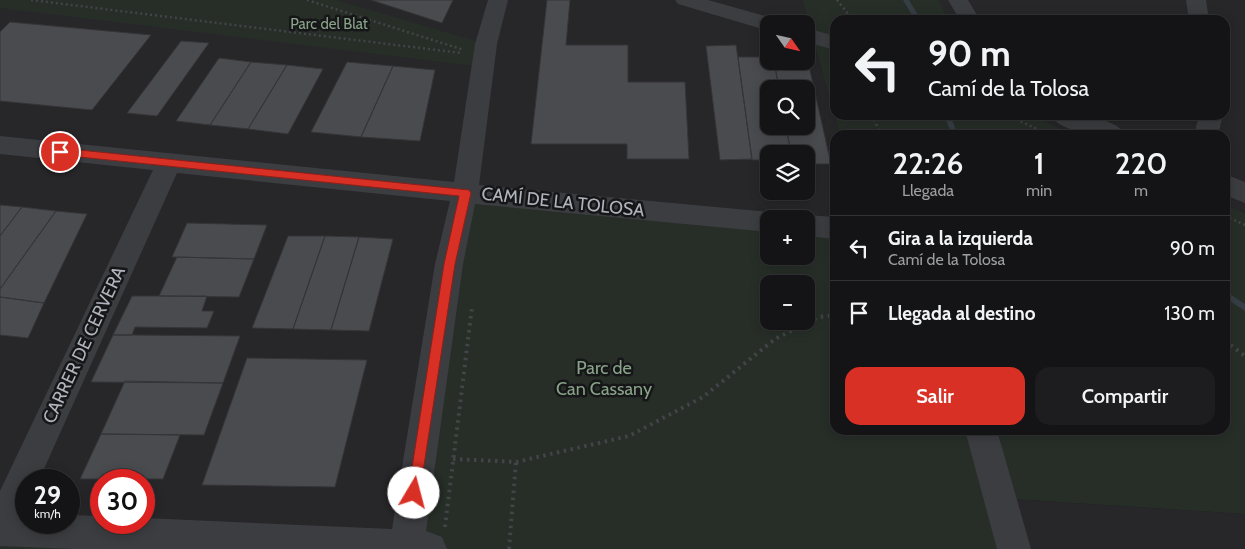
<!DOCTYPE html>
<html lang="es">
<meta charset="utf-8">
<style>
:root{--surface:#141416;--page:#1d1d1f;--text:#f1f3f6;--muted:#9d9ea1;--line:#333335;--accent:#d93025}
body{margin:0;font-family:Cabin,sans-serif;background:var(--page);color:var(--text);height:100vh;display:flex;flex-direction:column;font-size:19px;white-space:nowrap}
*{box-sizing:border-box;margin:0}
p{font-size:16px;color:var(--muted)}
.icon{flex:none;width:28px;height:28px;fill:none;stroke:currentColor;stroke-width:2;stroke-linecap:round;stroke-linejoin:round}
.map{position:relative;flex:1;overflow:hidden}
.details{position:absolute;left:830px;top:130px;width:400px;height:305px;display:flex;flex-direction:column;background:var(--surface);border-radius:15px;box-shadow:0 2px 12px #0003,0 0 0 1px var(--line)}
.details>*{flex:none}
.hud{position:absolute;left:830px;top:15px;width:400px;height:105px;border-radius:15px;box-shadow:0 2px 12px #0003,0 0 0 1px var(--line);background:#141416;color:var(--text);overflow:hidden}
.needle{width:32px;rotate:124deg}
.buttons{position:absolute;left:760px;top:15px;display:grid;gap:10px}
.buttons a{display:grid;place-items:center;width:55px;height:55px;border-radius:10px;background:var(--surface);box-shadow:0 2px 12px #0003,0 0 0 1px var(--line);font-size:25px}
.speed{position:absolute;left:15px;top:469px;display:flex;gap:10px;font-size:25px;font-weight:700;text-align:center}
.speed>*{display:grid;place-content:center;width:65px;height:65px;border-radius:50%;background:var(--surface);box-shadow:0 2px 12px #0003,0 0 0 1px var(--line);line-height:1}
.speed small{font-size:12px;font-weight:400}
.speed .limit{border:8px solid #d22;background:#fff;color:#111}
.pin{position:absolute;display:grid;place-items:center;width:42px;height:42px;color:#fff;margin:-21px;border:2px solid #fff;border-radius:50%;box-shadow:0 1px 5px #0007}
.me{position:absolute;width:55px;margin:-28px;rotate:8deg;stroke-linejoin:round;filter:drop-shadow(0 0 4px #0008)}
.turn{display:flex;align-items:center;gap:18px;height:105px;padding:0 15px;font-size:22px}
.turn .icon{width:65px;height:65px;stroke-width:2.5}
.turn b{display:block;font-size:35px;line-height:42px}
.eta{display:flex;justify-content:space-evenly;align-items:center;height:85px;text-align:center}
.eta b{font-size:30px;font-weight:600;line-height:35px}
.action{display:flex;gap:10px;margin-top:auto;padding:10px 15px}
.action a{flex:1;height:58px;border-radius:15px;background:var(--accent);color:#fff;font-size:20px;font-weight:600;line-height:58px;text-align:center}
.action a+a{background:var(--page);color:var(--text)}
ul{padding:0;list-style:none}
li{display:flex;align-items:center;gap:15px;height:65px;padding:0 15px;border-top:1px solid var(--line)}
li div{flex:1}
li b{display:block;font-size:19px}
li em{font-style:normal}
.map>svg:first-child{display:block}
</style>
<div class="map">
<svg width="1245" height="549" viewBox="0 0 1245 549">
<rect width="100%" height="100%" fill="#1b1b1d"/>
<path fill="#27272a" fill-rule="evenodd" d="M0,0H802L840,135H835V430H998L1012,499L1245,514V549H0ZM769,24H806V61H769ZM769,89H806V126H769ZM769,154H806V191H769ZM769,219H806V256H769ZM769,284H806V321H769ZM26,480H69V522H26ZM101,480H144V522H101Z
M939,0H1245V213L1225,204V135H1075L1032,115H1225V20H949Z"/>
<path fill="#272e28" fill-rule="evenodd" d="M0,0H336L486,44L483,67L0,8Z
M802,0H939L949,20H835V115H1032L1075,135H840Z
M465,193L769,222V256H806V225L835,228V430H981L1014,549H0V529L407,546ZM769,284H806V321H769Z
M1225,204L1245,213V514L1012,499L998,430H1225Z"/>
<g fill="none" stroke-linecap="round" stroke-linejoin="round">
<path fill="#363e45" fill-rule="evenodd" d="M903,0H909L921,20H915Z
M944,115H950L958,135H952Z
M1225,291L1245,304V311L1225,298Z"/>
</g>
<path fill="#4a4b4f" stroke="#353538" d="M371,0H453L442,23Z
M547,0H570L566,45H628V82H685L689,159H627V144H531Z
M10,22L151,35L92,110L0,101V32Z
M181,41L209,43L157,116L127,113Z
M736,45L752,159L720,160L706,46Z
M738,57H769V61H774L779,89H769V126H786L791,154H769V160H752Z
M219,58L251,62L210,125L176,121Z
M251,62L287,65L248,129L210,125Z
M347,62L393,66L361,137L311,132Z
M287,65L323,69L288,134L248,129Z
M393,66L435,70L420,141L361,137Z
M775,66H809L831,164H806V154H791L786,126H806V89H779Z
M0,205L22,207L0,236Z
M22,207L56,211L0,289V236Z
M56,211L87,214L44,303L0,297V289Z
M187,223L267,225L254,259L172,257Z
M288,236H325L293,329L252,328Z
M325,236L359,237L331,330L293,329Z
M359,237L393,239L369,331L331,330Z
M177,257L254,259L239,297L159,296Z
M132,296H207L202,311H214L207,328L135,327L132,335H113Z
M0,297L44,303L28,338L0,335Z
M113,335H132L240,336L223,383L91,382Z
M247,358L367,360L335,487L202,485Z
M125,381L223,383L204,435L101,434Z
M101,434L180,435L163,479H80Z"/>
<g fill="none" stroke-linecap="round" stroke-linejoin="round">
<path stroke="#424448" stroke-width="2.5" stroke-dasharray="2 3" stroke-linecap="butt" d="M31,0L461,53
M307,0L464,50
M837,0L853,20
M872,115L881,135
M1007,115L1050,135
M1225,216L1245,225"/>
<path stroke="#424448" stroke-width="4" stroke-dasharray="2.5 4.5" stroke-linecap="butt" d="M1225,341L1245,356
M453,459L516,462L629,436L703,397L775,339L819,317L835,315
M445,527L472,307
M509,549L516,462"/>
<path fill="#3c3d41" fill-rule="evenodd" d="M488,0H508L497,44L479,185L769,212L778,215L780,219H769V232L475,204L463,264L426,531L442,537L447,549H74L0,546V491L153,170L0,154V136L454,182L475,44ZM177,173L450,201L435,264L392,529L144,518V522H101V516L69,515V522H26V513H24L26,508V480H39Z
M675,0H708L776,19L779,24H769V31L678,4Z
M948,0H968L980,20H960Z
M1186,0H1206L1209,20H1189Z
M806,28L835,36V50L806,42Z
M1050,115C1071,115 1114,115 1126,135C1106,135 1062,135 1050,115Z
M1199,115H1223L1218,135H1194Z
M1225,174L1245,182V203L1225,195Z
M806,215L835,217V239L806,236V219H796Z
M965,430H997L1031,549H997Z"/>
</g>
<path fill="#d93025" stroke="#8d1f18" d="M60,148L469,190L471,193L455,264L419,498L414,500L410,498L408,493L444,264L459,196L60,155L55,152Z"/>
<g text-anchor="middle" stroke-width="5" stroke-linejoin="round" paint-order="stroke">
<g font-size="15" fill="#88a388" stroke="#161618">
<text x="329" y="29">Parc del Blat</text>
</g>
<g font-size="18" fill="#afb3bb" stroke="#161618">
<text transform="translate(563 202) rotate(6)" y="6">CAMÍ DE LA TOLOSA</text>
<text transform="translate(84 345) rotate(-65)" y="6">CARRER DE CERVERA</text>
</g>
<g font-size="18" fill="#88a388" stroke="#161618">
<text x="604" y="374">Parc de<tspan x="604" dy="21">Can Cassany</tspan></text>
</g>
</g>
</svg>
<div class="buttons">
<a><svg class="needle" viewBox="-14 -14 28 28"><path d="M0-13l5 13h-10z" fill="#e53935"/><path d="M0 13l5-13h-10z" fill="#9d9ea1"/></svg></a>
<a><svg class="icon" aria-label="search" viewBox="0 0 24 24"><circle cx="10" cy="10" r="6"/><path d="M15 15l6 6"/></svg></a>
<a><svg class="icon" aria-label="layers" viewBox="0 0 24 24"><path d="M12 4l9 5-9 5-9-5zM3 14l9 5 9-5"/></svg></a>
<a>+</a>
<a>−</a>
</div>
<div class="speed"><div>29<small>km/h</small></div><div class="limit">30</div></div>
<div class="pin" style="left:60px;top:152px;background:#d93025"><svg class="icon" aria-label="arrive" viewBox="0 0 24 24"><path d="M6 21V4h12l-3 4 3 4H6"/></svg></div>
<svg class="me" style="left:414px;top:493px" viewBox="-20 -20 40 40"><circle r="19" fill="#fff"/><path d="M0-13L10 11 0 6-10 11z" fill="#d93025"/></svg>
<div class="hud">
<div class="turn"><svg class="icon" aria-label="left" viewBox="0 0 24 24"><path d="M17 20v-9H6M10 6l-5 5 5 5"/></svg><div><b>90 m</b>Camí de la Tolosa</div></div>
</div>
<section class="details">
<div class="eta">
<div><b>22:26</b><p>Llegada</p></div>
<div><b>1</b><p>min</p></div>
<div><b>220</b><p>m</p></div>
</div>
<ul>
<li><svg class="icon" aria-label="left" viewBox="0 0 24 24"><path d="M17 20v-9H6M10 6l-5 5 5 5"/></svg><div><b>Gira a la izquierda</b><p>Camí de la Tolosa</p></div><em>90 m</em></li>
<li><svg class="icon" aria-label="arrive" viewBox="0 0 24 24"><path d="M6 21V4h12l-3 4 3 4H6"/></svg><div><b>Llegada al destino</b></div><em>130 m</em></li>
</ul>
<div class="action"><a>Salir</a><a>Compartir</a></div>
</section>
</div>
